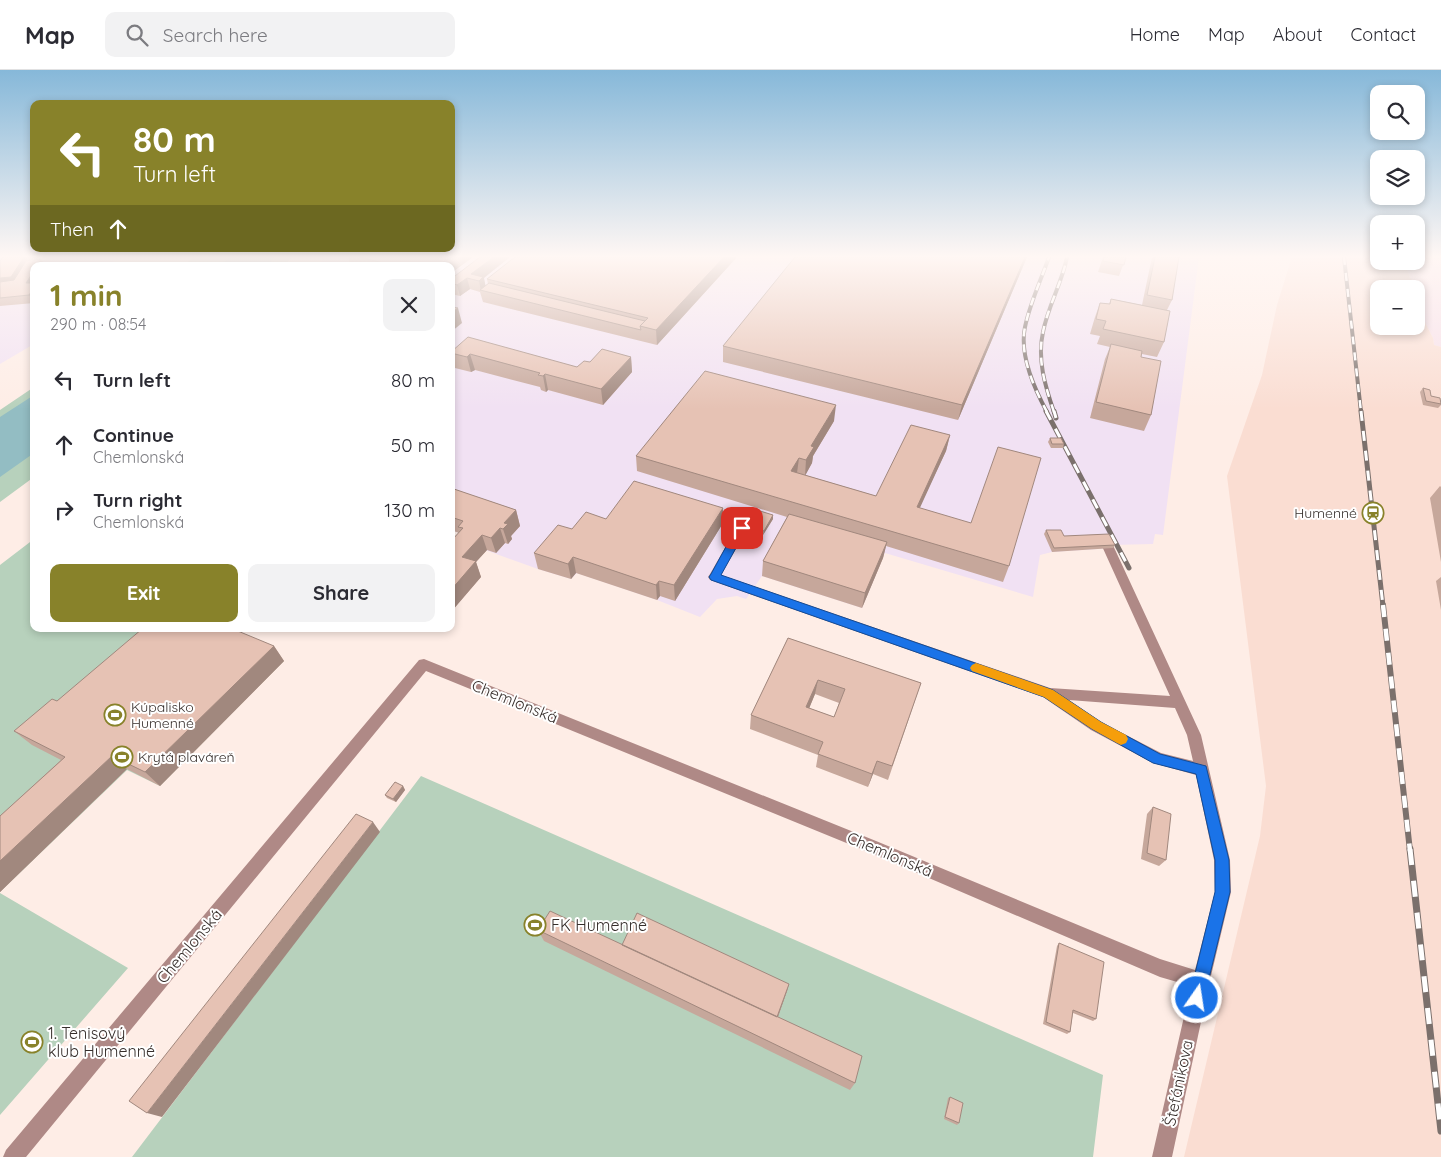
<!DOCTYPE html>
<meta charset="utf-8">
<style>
:root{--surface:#fff;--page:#f2f2f3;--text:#2b2b33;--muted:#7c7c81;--line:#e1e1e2;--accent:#88822a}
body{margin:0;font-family:Quicksand,sans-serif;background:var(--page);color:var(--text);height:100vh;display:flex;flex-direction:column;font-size:19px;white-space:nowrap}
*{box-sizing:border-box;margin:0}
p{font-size:16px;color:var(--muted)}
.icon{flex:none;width:28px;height:28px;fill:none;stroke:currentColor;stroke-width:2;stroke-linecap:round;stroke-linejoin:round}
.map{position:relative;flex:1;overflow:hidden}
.drawer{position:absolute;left:30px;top:192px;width:425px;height:370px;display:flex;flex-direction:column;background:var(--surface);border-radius:10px;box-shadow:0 2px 8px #0003}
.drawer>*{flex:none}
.top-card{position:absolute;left:30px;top:30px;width:425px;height:152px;border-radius:10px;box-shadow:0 2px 8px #0003;background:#88822a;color:#fff;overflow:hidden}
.buttons{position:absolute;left:1370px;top:15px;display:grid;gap:10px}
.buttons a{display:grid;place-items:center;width:55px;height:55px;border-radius:10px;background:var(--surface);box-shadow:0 2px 8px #0003;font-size:25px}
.pin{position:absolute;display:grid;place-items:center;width:42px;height:42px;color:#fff;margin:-21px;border-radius:10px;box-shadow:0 2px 8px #0006}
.me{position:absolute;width:55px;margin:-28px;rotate:13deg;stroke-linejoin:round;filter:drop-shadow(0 0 4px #0008)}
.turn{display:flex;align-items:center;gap:18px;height:105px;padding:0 20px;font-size:22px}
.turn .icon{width:65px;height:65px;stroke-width:2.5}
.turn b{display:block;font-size:35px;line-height:42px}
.then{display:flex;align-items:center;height:48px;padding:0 20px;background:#0003;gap:10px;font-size:19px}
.round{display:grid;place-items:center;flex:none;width:52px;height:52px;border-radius:10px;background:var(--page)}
.summary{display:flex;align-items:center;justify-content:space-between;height:85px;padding:0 20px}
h1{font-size:30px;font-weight:700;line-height:38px;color:var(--accent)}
.cta{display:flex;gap:10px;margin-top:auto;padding:10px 20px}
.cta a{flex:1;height:58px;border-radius:10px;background:var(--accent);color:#fff;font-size:20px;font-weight:700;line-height:58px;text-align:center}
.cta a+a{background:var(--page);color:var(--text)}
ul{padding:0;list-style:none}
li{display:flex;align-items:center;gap:15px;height:65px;padding:0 20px}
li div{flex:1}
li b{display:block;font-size:19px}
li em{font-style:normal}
header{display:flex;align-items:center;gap:30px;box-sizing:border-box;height:70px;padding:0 25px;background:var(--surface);border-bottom:1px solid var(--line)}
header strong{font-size:24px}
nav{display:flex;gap:28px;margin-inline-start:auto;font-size:18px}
.search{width:350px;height:45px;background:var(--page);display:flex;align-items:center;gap:12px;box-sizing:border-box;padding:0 18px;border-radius:10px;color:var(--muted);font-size:19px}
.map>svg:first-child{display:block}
</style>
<header>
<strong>Map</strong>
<div class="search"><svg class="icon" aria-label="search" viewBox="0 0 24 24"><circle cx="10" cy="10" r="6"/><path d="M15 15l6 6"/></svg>Search here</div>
<nav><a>Home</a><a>Map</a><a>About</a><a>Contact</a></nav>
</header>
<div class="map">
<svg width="1441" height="1087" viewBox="0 0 1441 1087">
<rect width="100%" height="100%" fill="#feede6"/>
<path fill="#f7dfea" d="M1416,187H1441V277L1434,275L1433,268L1416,235V219H1413V214L1403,191H1416Z"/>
<path fill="#f1e1f3" d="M0,187H115L112,196H34V274L0,294Z
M323,187H1199L1163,465L1155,464L1153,474L1111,475L1113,478L1052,482L1040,485L1033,527L885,483L862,538L762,506L746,529L737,526L717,529L700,547L657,530L577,503L571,509L538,499L463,472L468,466L451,460V196H320Z"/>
<path fill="#faddd2" d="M1292,187H1379V191H1403L1413,214V219H1379V256H1416V235L1433,268L1434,275L1441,277V1087H1184L1260,766L1266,716L1227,406L1262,305L1277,235Z"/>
<path fill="#b7d1bc" d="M192,187H291L285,196H185Z
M34,317V407L0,432V340Z
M34,469V559H208L284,591L160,716L127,700L0,822V495Z
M421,706L1103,1005L1093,1087H132Z
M0,823L128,898L0,1045Z"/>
<path fill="#93bdc3" d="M230,187H274L268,196H220Z
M34,325V383L0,407V347Z"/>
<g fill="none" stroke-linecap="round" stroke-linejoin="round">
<path fill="#af8986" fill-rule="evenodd" d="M742,454L748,458L721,505L1050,618L1170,626L1101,474L1103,471H1111L1201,665L1230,790L1231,822L1210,910L1172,1087H1152L1191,916L1160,907L866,781L426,601L26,1087H3L6,1080L419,590L424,589L876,771L1160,889L1195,900L1215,822L1214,790L1196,705L1153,693L1091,660L1043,627L710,510L708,507L710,504L738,455ZM1069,630L1175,638L1187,665L1193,691L1161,683L1101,652Z"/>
<g stroke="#7b706c" stroke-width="4">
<path id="rail-far3" d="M1344,187L1361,342
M1047,342C1034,318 1019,285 1025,257C1030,233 1041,210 1049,187
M1054,342C1045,316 1037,289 1043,262C1048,236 1062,213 1067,187"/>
</g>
<g stroke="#7b706c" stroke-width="5">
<path id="rail-far2" d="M1046,341L1129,498
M1054,341L1056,348
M1361,341L1383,536"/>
</g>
<g stroke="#7b706c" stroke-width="6">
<path id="rail-far1" d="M1383,535L1410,781"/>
</g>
<g stroke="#7b706c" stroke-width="7">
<path id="rail" d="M1410,779L1441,1061"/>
</g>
<use href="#rail-far3" stroke="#fff" stroke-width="2.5" stroke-dasharray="8" stroke-linecap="butt"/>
<use href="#rail-far2" stroke="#fff" stroke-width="3" stroke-dasharray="10" stroke-linecap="butt"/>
<use href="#rail-far1" stroke="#fff" stroke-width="4.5" stroke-dasharray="12" stroke-linecap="butt"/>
<use href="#rail" stroke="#fff" stroke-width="5" stroke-dasharray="16" stroke-linecap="butt"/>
</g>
<path fill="#c6a79b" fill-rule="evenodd" d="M348,187H473L451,203V196H351Z
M480,187L485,216L488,214L487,209L737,187L657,275L483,232L480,222L470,219L460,226L451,224V209Z
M1027,187L958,350L723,292V276Z
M1103,187H1126L1119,206L1098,202Z
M1152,187H1179L1172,230L1167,240L1164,272L1157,287L1142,284L1141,287L1151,345L1144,361L1090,348L1105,289L1110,277L1097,274L1100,266L1090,264L1095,247L1100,233L1109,234L1111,229L1142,235Z
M41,189L46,196H34V233L0,236V191Z
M451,282L577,297L590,292L631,287L632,302L603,335L548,320L546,322L541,320L540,317L475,300L471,302L455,298L451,286Z
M1423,318L1431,326L1441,333V335L1438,338L1423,335L1420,322Z
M834,351L813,386L812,393L805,405L876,426L950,365L946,381L919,438L1009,496L1003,512L886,476L883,488L862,538L762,506L763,491L787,447L637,401L636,386Z
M1050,368L1064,374L1063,378H1051L1048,372Z
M1440,416L1441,417V492L1430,428Z
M451,418L516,440L520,456L511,466L512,469L508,474L505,473L496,483L487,480L476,492L481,507L451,542V471L459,463L451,460Z
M723,438V453L675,531L660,526L657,530L576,503L571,509L538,499L534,483L572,459L606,449Z
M773,445V449L763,465L751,462V458Z
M1046,460L1064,466L1115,475L1113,478L1052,482L1044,464Z
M1441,507V540L1436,511Z
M151,561L274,576L284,591L160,716L127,699L0,822V746L61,690L32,675L14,661L57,631Z
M788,568L921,613L888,710L873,704L868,717L816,697L818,685L750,659L751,645ZM815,624L839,633L834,647L809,638Z
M403,716L405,720L396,732L387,728L385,725Z
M1153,737L1166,790L1159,796L1141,789L1147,744Z
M538,860L622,875L789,914L787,921L778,947L855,1013L850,1020L544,871Z
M1059,873L1096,949L1093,951L1073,943L1070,962L1067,964L1043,954L1057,876Z
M950,1027L959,1053L957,1055L944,1049L948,1028Z"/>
<path fill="#a1887e" d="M24,187H38L19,218L0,220V208Z
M450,187H473L451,203V196H437Z
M494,187H510L484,208L486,218L481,221L479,211L471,204Z
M724,187H737L657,275L656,260Z
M1025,187H1027L958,350L962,335Z
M41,189L46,196H37Z
M34,201V217L26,213Z
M467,208L470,219L460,226L457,215Z
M34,218V232L29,225Z
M458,238L462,253L451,262V243Z
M470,284L475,300L471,302L467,287Z
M631,287L632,302L603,335L601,319Z
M545,304L548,320L546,322L543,306Z
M451,316L455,328L451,331Z
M836,335L834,351L813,386L812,393L805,406L806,390L811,376Z
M950,365L946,381L913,453L917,437Z
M799,388L797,403L791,401Z
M723,438V453L675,531L674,515Z
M516,440L520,456L511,466L512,469L508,474L503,459L504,453Z
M773,445V449L763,465L764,461Z
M500,458L505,473L496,483L491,468Z
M482,465L487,480L476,492L481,507L451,542V520L462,487Z
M887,472L883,488L862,538L865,523Z
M573,487L576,503L571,509L568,494Z
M659,511L660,526L657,530L656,515Z
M274,576L284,591L160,716L145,702Z
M818,610L815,624L804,651L806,637Z
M112,686L127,699L0,822V791Z
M877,691L873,704L868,717L872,704Z
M403,716L405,720L396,732L393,729Z
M373,752L380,762L162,1047L147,1043Z
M789,914L787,921L775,955L777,948Z"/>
<path fill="#e6c2b4" stroke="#a1887e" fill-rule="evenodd" d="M3,187H24L11,207L0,208V191Z
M359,187H450L437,196H396Z
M480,187H494L471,204L483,207L479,211L467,208L457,215L451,213V209Z
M515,187H724L656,260L640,256L648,248L487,209Z
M795,187H1025L962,335L723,276Z
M1104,187H1126L1124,195L1103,191Z
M1155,187H1179L1172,230L1147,225Z
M41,189L37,196H34V201L26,213H34V218L29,225L0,228V212L14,210L26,191Z
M489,213L645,251L640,256L641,260L480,220Z
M1111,229L1170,241L1164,272L1103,259L1106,251L1096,249L1100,233L1110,234Z
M451,237L458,238L451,243Z
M468,267L577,297L584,291L590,292L602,279L631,287L601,319L545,304L543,306L538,305L540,303L470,284L467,287L451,283V282Z
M1111,274L1142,281L1141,287L1161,291L1151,345L1096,332Z
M705,301L836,335L811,376L814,377L806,390L799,388L791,401L876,426L911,355L950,365L917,437L971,453L998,377L1041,388L1009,496L636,386Z
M1423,318L1430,320L1431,326L1440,328L1441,334L1426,331Z
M1050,368H1061L1064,374H1052Z
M634,411L723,438L674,515L659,511L656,515L573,487L568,494L534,483L558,455L572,459L586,442L606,449Z
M451,418L516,440L504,453L508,454L503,459L500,458L491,468L482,465L462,487L476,491L451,520V471L463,458L458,457L463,451L451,447Z
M760,441L773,445L764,461L751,458Z
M789,444L887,472L865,523L763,491Z
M1046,460H1061L1064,466L1109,464L1115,475L1054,478Z
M142,559H145L151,561L154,559H233L274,576L145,702L112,686L0,791V746L65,687L14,661L52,629L57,631Z
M788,568L921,613L892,696L877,691L872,704L818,684L823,672L751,645ZM818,610L845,619L834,647L806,637Z
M395,712L403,716L393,729L385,725Z
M1153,737L1171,744L1166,790L1147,783Z
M356,744L373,752L147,1043L129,1031Z
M550,841L862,986L855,1013L538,860Z
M637,843L789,914L777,947L622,875Z
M1059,873L1104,892L1096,949L1073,940L1070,962L1046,952Z
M950,1027L963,1033L959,1053L945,1047Z"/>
<linearGradient id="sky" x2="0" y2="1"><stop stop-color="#86b8d9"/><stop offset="0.55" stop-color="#fff7f4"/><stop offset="1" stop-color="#fff7f4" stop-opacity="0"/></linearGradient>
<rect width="1441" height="339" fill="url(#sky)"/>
<path fill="#1a73e8" stroke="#114b97" d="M742,454L747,458L721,505L1053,620L1101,652L1160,684L1206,696L1229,790L1230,822L1203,933L1197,935L1191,933L1189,928L1215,822V790L1196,704L1153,693L1092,659L1044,627L711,510L709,507L711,504L738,455Z"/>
<path fill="#f59e0b" d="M976,593L1053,620L1101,652L1126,665L1128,669L1126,673L1121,675L1117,673L1092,659L1044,627L972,601L970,598L972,595Z"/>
<defs>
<g id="station-ring" transform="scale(1.125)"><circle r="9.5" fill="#fff" stroke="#88822a" stroke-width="1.5"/><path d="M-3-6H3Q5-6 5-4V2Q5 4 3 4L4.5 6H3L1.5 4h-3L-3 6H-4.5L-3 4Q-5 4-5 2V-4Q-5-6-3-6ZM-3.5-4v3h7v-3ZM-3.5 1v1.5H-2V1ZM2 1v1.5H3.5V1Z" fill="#88822a"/></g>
<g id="stadium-ring" transform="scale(1.125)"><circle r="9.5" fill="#fff" stroke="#88822a" stroke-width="1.5"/><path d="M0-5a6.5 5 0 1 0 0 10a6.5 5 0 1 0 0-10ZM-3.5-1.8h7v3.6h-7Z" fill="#88822a"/></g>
</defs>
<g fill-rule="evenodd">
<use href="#station-ring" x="1373" y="443"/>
<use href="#stadium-ring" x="115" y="645"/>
<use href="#stadium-ring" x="122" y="687"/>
<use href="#stadium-ring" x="535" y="855"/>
<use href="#stadium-ring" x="32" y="972"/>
</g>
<g text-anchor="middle" stroke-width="4" stroke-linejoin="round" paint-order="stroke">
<g font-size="14" fill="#362e2b" stroke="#fff" text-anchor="start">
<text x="1357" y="448" text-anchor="end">Humenné</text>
<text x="131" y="642">Kúpalisko<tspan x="131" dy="16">Humenné</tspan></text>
<text x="138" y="692">Krytá plaváreň</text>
</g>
<g font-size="16" fill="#362e2b" stroke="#fff">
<text transform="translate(515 631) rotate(22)" y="6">Chemlonská</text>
<text transform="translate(890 784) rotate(23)" y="6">Chemlonská</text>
<text transform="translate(189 876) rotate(-50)" y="6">Chemlonská</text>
<text transform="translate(1178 1013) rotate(-78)" y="6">Štefánikova</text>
</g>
<g font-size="16" fill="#362e2b" stroke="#fff" text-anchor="start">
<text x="551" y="861">FK Humenné</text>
<text x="48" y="969">1. Tenisový<tspan x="48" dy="18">klub Humenné</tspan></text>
</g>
</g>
</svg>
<div class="buttons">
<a><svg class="icon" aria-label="search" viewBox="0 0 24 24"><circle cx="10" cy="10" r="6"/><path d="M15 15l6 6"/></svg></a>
<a><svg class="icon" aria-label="layers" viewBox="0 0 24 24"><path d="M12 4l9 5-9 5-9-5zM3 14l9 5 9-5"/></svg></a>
<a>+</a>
<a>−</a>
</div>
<div class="pin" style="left:742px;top:458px;background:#d93025"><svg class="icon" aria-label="arrive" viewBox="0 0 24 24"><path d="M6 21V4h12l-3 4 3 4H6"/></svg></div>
<svg class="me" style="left:1197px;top:928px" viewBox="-20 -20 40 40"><circle r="17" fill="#1a73e8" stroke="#fff" stroke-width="3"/><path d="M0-11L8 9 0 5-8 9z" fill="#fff"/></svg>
<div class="top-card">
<div class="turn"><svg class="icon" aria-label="left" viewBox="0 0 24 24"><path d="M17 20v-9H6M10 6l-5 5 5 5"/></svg><div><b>80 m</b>Turn left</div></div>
<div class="then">Then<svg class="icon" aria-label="ahead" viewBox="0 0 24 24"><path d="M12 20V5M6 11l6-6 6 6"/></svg></div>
</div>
<section class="drawer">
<div class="summary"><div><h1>1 min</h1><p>290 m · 08:54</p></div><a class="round"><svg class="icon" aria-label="close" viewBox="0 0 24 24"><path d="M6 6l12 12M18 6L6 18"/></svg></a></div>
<ul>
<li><svg class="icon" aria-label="left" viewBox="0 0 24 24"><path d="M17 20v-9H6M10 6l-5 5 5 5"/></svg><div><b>Turn left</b></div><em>80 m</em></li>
<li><svg class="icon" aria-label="ahead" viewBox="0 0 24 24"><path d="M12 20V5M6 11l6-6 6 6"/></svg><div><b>Continue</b><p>Chemlonská</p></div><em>50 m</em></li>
<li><svg class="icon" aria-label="right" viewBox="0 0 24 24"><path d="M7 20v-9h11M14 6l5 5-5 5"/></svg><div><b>Turn right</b><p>Chemlonská</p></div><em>130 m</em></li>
</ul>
<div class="cta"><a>Exit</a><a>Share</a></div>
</section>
</div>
